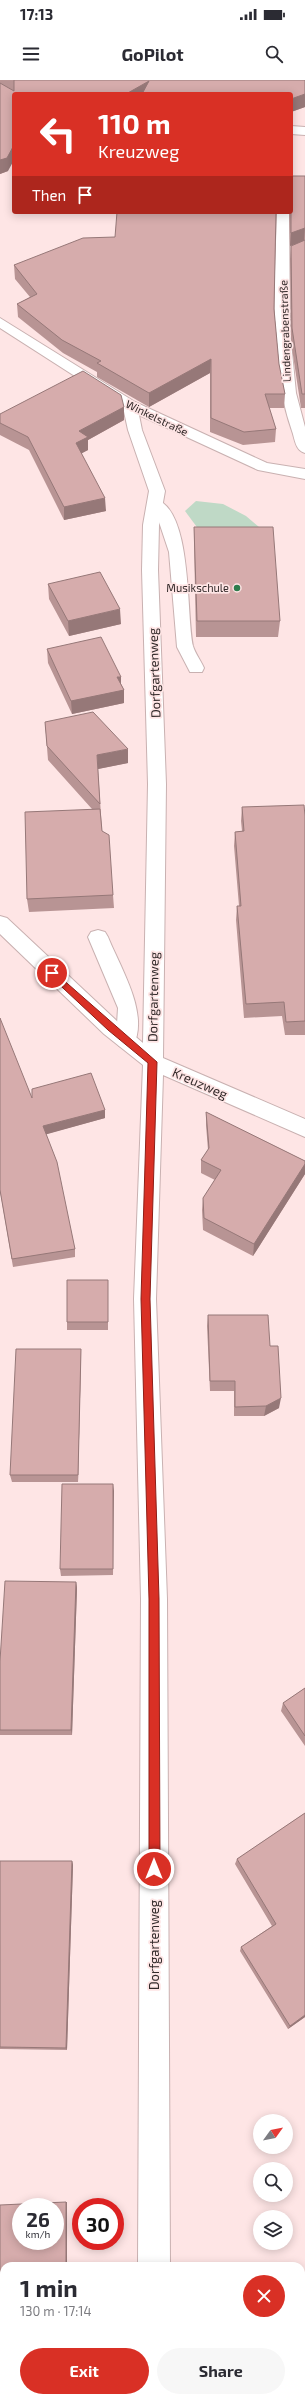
<!DOCTYPE html>
<meta charset="utf-8">
<style>
:root{--surface:#fff;--page:#f7f7f7;--text:#2b2b33;--muted:#7c7c81;--accent:#d93025}
body{margin:0;font-family:"Exo 2",sans-serif;background:var(--page);color:var(--text);height:100vh;display:flex;flex-direction:column;font-size:15px;white-space:nowrap}
*{box-sizing:border-box;margin:0}
p{font-size:13px;color:var(--muted)}
.icon{flex:none;width:22px;height:22px;fill:none;stroke:currentColor;stroke-width:2;stroke-linecap:round;stroke-linejoin:round}
.map{position:relative;flex:1;overflow:hidden}
.panel{position:absolute;left:0px;top:2182px;width:305px;height:140px;display:flex;flex-direction:column;background:var(--surface);border-radius:12px 12px 0 0;box-shadow:0 2px 10px #0003}
.panel>*{flex:none}
.banner{position:absolute;left:12px;top:12px;width:281px;height:122px;border-radius:4px;box-shadow:0 2px 10px #0003;background:#d93025;color:#fff;overflow:hidden}
.needle{width:26px;rotate:57deg}
.buttons{position:absolute;left:253px;top:2034px;display:grid;gap:8px}
.buttons a{display:grid;place-items:center;width:40px;height:40px;border-radius:50%;background:var(--surface);box-shadow:0 2px 10px #0003;font-size:20px}
.speed{position:absolute;left:12px;top:2118px;display:flex;gap:8px;font-size:20px;font-weight:700;text-align:center}
.speed>*{display:grid;place-content:center;width:52px;height:52px;border-radius:50%;background:var(--surface);box-shadow:0 2px 10px #0003;line-height:1}
.speed small{font-size:10px;font-weight:400}
.speed .limit{border:6px solid #d22;background:#fff;color:#111}
.pin{position:absolute;display:grid;place-items:center;width:34px;height:34px;color:#fff;margin:-17px;border:2px solid #fff;border-radius:50%;box-shadow:0 1px 4px #0007}
.me{position:absolute;width:44px;margin:-22px;rotate:0deg;stroke-linejoin:round;filter:drop-shadow(0 0 3px #0008)}
.turn{display:flex;align-items:center;gap:14px;height:84px;padding:0 20px;font-size:18px}
.turn .icon{width:52px;height:52px;stroke-width:2.5}
.turn b{display:block;font-size:28px;line-height:34px}
.then{display:flex;align-items:center;height:38px;padding:0 20px;background:#0003;gap:8px;font-size:15px}
.round{display:grid;place-items:center;flex:none;width:42px;height:42px;border-radius:21px;background:var(--page)}
.overview{display:flex;align-items:center;justify-content:space-between;height:68px;padding:0 20px}
h1{font-size:24px;font-weight:700;line-height:30px}
.cta{display:flex;gap:8px;margin-top:auto;padding:8px 20px}
.cta a{flex:1;height:46px;border-radius:24px;background:var(--accent);color:#fff;font-size:16px;font-weight:700;line-height:46px;text-align:center}
.cta a+a{background:var(--page);color:var(--text)}
.status{display:flex;justify-content:space-between;align-items:center;height:28px;padding:0 20px;background:var(--surface);direction:ltr}
.status svg{height:11px;fill:currentColor}
header{display:flex;justify-content:space-between;align-items:center;height:52px;padding:0 20px;background:var(--surface);font-size:18px;font-weight:700}
.map>svg:first-child{display:block}
</style>
<div class="status"><b>17:13</b><svg viewBox="0 0 49 12"><path d="M0 12V9h3v3zM5 12V6h3v6zM10 12V3h3v9zM15 12V0h3v12zM26 1h20v11H26zM47 4h2v5h-2z"/></svg></div>
<header><svg class="icon" aria-label="menu" viewBox="0 0 24 24"><path d="M4 6h16M4 12h16M4 18h16"/></svg>GoPilot<svg class="icon" aria-label="search" viewBox="0 0 24 24"><circle cx="10" cy="10" r="6"/><path d="M15 15l6 6"/></svg></header>
<div class="map">
<svg width="305" height="2322" viewBox="0 0 305 2322">
<rect width="100%" height="100%" fill="#fee5e5"/>
<path fill="#bfd9c6" d="M196,421L223,424L246,436L266,453L202,454L185,431Z"/>
<g fill="none" stroke-linecap="round" stroke-linejoin="round">
<g stroke="#c9b1b1" stroke-width="2">
<path id="service" d="M155,419C193,429 186,536 193,566C195,573 201,581 204,588L202,592H190L177,567L169,472L158,439L147,424Z
M98,850L105,852L108,857C120,887 150,934 133,966L126,968L119,966L116,960L118,928L88,857L91,852Z"/>
</g>
<g stroke="#c9b1b1" stroke-width="2">
<path id="minor" d="M291,46L305,47V55L291,54Z
M277,132H289L290,252L296,313L305,347V373C295,370 295,359 292,351C268,282 275,204 277,132Z
M0,238L135,322L267,383L305,389V399L258,390L139,335L142,350L165,411L159,445L158,490L166,704L163,978L305,1039V1057L163,995L156,1219L167,1519L170,2186H138L141,1519L134,1219L143,985L104,954L0,854V836L7,838L118,942L143,963L148,704L142,490L143,445L149,411L128,350L123,327L0,248Z
M139,2318H171V2322H139Z"/>
</g>
<use href="#service" fill="#fff" fill-rule="evenodd"/>
<use href="#minor" fill="#fff" fill-rule="evenodd"/>
</g>
<path fill="#b89494" d="M0,0H305V27L291,32V14H14L8,91L0,94Z
M305,96V328H301L291,262L290,179L291,166L295,164L290,166L289,132H291Z
M115,157L274,229L279,284L285,314L284,328H269L276,349L275,362L243,365L210,352V293L149,327L97,297V292L63,273L18,237L17,224L30,217L15,199L14,185Z
M124,327V340L88,360V370L81,373L106,431L64,440L29,370L0,355V343Z
M194,447L280,541L278,557H196L194,463Z
M48,504L121,544L69,556L49,519Z
M47,569L121,604L124,610V623L72,634L48,583Z
M45,642L128,683L98,689L102,751L113,815L114,828L29,832L27,819L92,729L48,680Z
M242,727L305,736V955H285L282,936L244,938L236,840L237,826H239L234,766L235,752L242,751L241,741Z
M32,1018L105,1030V1038L46,1054L75,1169V1177L13,1187L0,1111Z
M206,1032L305,1081V1094L253,1176L203,1150L202,1130L203,1118L215,1100L201,1093V1080L208,1070L206,1045Z
M108,1208V1250H67V1242Z
M208,1235L270,1266L279,1328L264,1336H234V1311H210L207,1246Z
M81,1269V1277L78,1402H12L10,1395Z
M113,1404V1495L61,1496L60,1489Z
M76,1502L77,1508L72,1655H0V1581Z
M305,1608V1666L281,1631L283,1623Z
M305,1733V1937L288,1949L240,1871L241,1867L272,1846L235,1784L237,1779Z
M0,1781H72L73,1785L67,1970L0,1969Z"/>
<path fill="#967878" d="M149,1V14H126Z
M305,14V27L291,32V19Z
M14,65V80L8,91L0,94V80Z
M305,148L304,161L290,166L291,153Z
M211,279L210,293L149,327V313Z
M124,327V340L88,360V370L77,376L76,363L79,351Z
M105,418L106,431L64,440V427Z
M120,529L121,544L69,556L68,541Z
M117,597H121V610H124V623L72,634L71,621Z
M128,669V683L98,689L97,675Z
M105,1030V1038L44,1055L43,1046Z
M305,1084V1094L253,1176L254,1164Z
M81,1269V1277L78,1402V1395Z
M281,1318L279,1328L264,1336L266,1326Z
M113,1404L114,1411L113,1495Z
M76,1502L77,1508L72,1655L71,1650Z
M72,1781L73,1785L67,1970L66,1968Z
M305,1935V1937L288,1949L290,1946Z
M66,2122H67V2186H66Z"/>
<path fill="#d6acac" stroke="#967878" fill-rule="evenodd" d="M14,0H305V14L291,19V14H142L149,1L126,14H42V13V14H14V65L7,78L0,80V3L14,11Z
M291,96H305V148L291,153Z
M117,132H276L274,229L279,284L285,314H265L276,349L244,352L211,338V279L149,313L97,283L101,281L62,260L17,224L37,214L14,185L83,158L115,157Z
M305,160V314H302L292,248L291,166Z
M83,291L121,315L124,327L79,351L88,357L76,363L105,418L64,427L28,357L0,343V334Z
M194,447H273L280,541H197Z
M100,492L120,529L68,541L48,504Z
M101,557L121,597H117L124,610L71,621L47,569Z
M93,632L128,669L97,675L100,724L47,666L45,642Z
M304,725L305,736V941L286,942L284,922L246,924L237,826H241L235,752L244,751L242,727Z
M100,729L102,751L109,755L113,815L27,819L25,732Z
M0,938L32,1018V1009L91,993L105,1030L43,1046L57,1082L75,1169L12,1179L0,1110Z
M206,1032L305,1081V1084L254,1164L204,1138L203,1118L221,1090L201,1080L209,1068Z
M67,1200H108V1242H67Z
M208,1235H268L270,1266H278L281,1318L266,1326L235,1327V1301H210Z
M16,1269H81L78,1395H10Z
M62,1404H113V1489H60Z
M5,1501L76,1502L71,1650H0V1581Z
M305,1608V1656L283,1623Z
M305,1733V1935L290,1946L241,1867L276,1844L237,1779Z
M0,1781H72L66,1968L0,1967Z
M66,2122V2186H4V2318H67V2322H0V2125ZM21,2127H55V2161H21Z"/>
<path fill="#d93025" stroke="#8d1f18" d="M52,890L157,982L150,1219L159,1519L160,1789L154,1795L149,1789V1519L141,1219L148,983L108,950L49,895V891Z"/>
<circle fill="#2e7c4c" stroke="#fee5e5" stroke-width="1.5" cx="237" cy="508" r="4"/>
<g text-anchor="middle" stroke-width="3.5" stroke-linejoin="round" paint-order="stroke">
<g font-size="11" fill="#322929" stroke="#fee5e5">
<text transform="translate(285 251) rotate(-92)" y="4">Lindengrabenstraße</text>
<text transform="translate(157 338) rotate(26)" y="4">Winkelstraße</text>
</g>
<g font-size="11" fill="#322929" stroke="#fee5e5" text-anchor="end">
<text x="229" y="512">Musikschule</text>
</g>
<g font-size="13" fill="#322929" stroke="#fee5e5">
<text transform="translate(154 593) rotate(-92)" y="5">Dorfgartenweg</text>
<text transform="translate(153 917) rotate(-89)" y="5">Dorfgartenweg</text>
<text transform="translate(200 1003) rotate(24)" y="5">Kreuzweg</text>
<text transform="translate(154 1865) rotate(-90)" y="5">Dorfgartenweg</text>
</g>
</g>
</svg>
<div class="buttons">
<a><svg class="needle" viewBox="-14 -14 28 28"><path d="M0-13l5 13h-10z" fill="#e53935"/><path d="M0 13l5-13h-10z" fill="#7c7c81"/></svg></a>
<a><svg class="icon" aria-label="search" viewBox="0 0 24 24"><circle cx="10" cy="10" r="6"/><path d="M15 15l6 6"/></svg></a>
<a><svg class="icon" aria-label="layers" viewBox="0 0 24 24"><path d="M12 4l9 5-9 5-9-5zM3 14l9 5 9-5"/></svg></a>
</div>
<div class="speed"><div>26<small>km/h</small></div><div class="limit">30</div></div>
<div class="pin" style="left:52px;top:893px;background:#d93025"><svg class="icon" aria-label="arrive" viewBox="0 0 24 24"><path d="M6 21V4h12l-3 4 3 4H6"/></svg></div>
<svg class="me" style="left:154px;top:1789px" viewBox="-20 -20 40 40"><circle r="17" fill="#d93025" stroke="#fff" stroke-width="3"/><path d="M0-11L8 9 0 5-8 9z" fill="#fff"/></svg>
<div class="banner">
<div class="turn"><svg class="icon" aria-label="left" viewBox="0 0 24 24"><path d="M17 20v-9H6M10 6l-5 5 5 5"/></svg><div><b>110 m</b>Kreuzweg</div></div>
<div class="then">Then<svg class="icon" aria-label="arrive" viewBox="0 0 24 24"><path d="M6 21V4h12l-3 4 3 4H6"/></svg></div>
</div>
<section class="panel">
<div class="overview"><div><h1>1 min</h1><p>130 m · 17:14</p></div><a class="round" style="background:#d93025;color:#fff"><svg class="icon" aria-label="close" viewBox="0 0 24 24"><path d="M6 6l12 12M18 6L6 18"/></svg></a></div>
<div class="cta"><a>Exit</a><a>Share</a></div>
</section>
</div>
